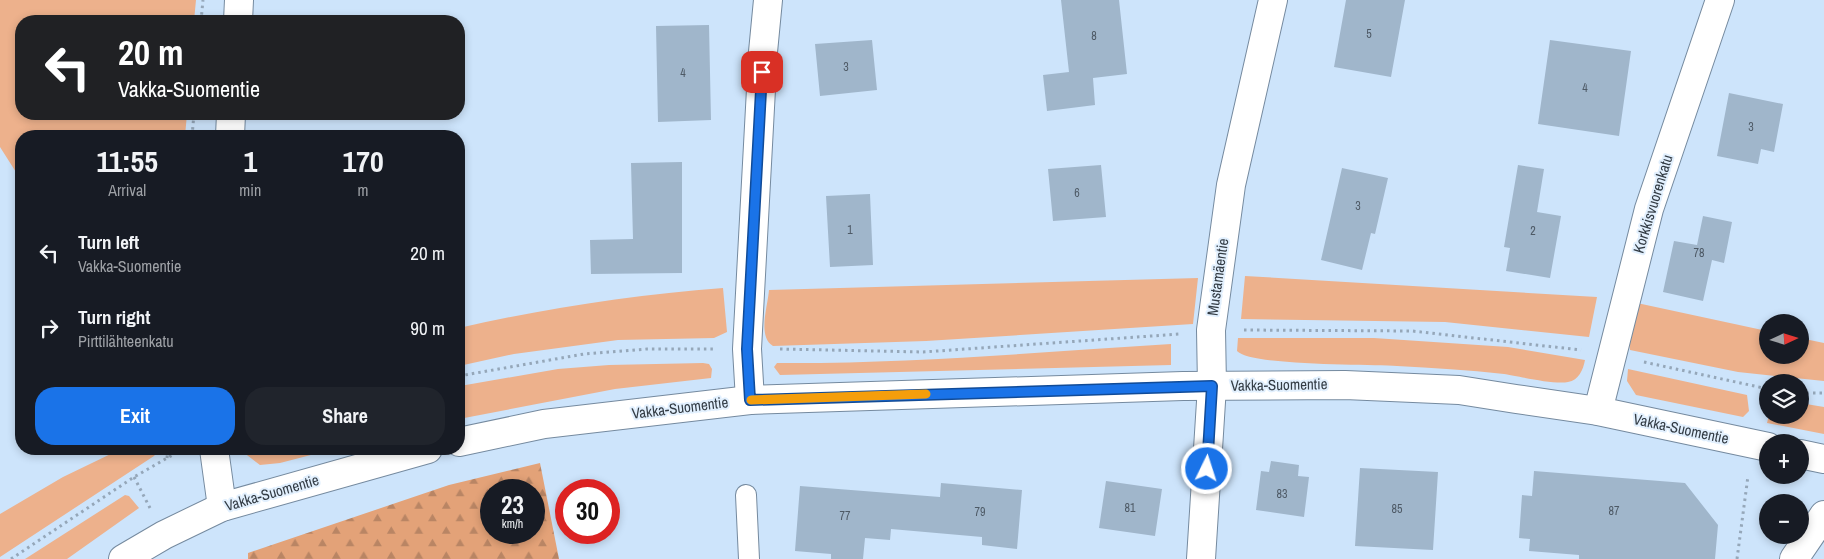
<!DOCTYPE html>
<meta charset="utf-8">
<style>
:root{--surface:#171b24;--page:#20242c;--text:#f1f3f6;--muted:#9ea1a6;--accent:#1a73e8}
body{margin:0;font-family:"Archivo Narrow",sans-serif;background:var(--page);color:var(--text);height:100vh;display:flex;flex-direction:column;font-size:19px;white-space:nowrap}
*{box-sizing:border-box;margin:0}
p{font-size:16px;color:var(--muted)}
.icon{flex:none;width:28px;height:28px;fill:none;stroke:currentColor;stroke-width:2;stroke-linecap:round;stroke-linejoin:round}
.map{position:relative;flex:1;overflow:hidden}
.drawer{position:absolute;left:15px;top:130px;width:450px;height:325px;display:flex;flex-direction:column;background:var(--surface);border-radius:20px;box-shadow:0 2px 8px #0003}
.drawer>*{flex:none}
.guide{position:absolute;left:15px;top:15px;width:450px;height:105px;border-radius:20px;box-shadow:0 2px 8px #0003;background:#202124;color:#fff;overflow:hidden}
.needle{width:32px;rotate:86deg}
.tools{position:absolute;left:1759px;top:314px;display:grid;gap:10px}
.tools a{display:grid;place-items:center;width:50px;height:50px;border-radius:50%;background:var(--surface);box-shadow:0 2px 8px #0003;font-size:25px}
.speed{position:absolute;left:480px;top:479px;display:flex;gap:10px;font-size:25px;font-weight:700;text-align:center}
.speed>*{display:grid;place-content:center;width:65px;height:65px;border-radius:50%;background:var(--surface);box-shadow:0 2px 8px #0003;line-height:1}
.speed small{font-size:12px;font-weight:400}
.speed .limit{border:8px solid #d22;background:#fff;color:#111}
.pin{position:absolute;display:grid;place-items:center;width:42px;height:42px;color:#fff;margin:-21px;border-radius:10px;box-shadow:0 2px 8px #0006}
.me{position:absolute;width:55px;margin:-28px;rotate:4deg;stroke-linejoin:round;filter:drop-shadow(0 0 4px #0008)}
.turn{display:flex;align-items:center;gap:18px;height:105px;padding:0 20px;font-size:22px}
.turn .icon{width:65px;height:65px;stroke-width:2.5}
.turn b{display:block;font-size:35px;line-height:42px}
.eta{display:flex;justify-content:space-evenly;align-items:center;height:85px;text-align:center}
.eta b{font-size:30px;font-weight:800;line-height:35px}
.button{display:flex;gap:10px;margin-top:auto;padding:10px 20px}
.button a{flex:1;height:58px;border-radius:20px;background:var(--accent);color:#fff;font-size:20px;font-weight:800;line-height:58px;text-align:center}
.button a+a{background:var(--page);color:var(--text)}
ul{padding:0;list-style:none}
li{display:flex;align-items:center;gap:15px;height:75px;padding:0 20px}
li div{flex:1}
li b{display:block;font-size:19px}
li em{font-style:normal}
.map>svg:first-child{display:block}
</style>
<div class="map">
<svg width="1824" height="559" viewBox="0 0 1824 559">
<defs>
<pattern id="forest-firs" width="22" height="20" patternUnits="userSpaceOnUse" patternTransform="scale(1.25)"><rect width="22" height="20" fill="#e3a278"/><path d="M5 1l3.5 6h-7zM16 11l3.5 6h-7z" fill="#b98564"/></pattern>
</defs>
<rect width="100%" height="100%" fill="#cde4fb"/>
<path fill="#edb18c" d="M0,0H196L194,21H21V114H187L185,136H21V180L0,147Z
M1245,276L1597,297L1589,337L1445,322L1241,319Z
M1198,278L1193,324L926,341L773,346C757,337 768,305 769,290Z
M723,288L727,332L714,338L618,340L514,354L459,366V328C546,308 634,295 723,288Z
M1637,303L1767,331L1768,355H1800V338L1824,343V381L1738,372L1630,350L1629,341Z
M1238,338H1374L1508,347L1585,360C1583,370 1579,380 1568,382C1555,385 1518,376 1504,374C1468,370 1433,368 1397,366C1371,364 1250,366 1237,351Z
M1171,344V365L780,375L774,367L777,363C909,364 1040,352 1171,344Z
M703,363L709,364L712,369L711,378L615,389L459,419L460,386L558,369L609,365Z
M1628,369L1747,395L1749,411L1743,417L1636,395L1627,381Z
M1800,403L1824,407V434L1767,423L1769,415H1800Z
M121,449H160L154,456L0,557V514L63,477Z
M239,449H334L280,463L260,465Z
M125,495L129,496L139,508L67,559H25Z"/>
<path fill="url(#forest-firs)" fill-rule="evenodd" d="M540,463L559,559H248V553L449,485ZM491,490H534V532H491Z"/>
<path fill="#a0b6cb" d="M1061,0H1119L1127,74L1093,78L1095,105L1047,111L1043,75L1069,72Z
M1346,0H1405L1391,77L1334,67Z
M709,25L711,120L658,122L656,26Z
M872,40L877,90L820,96L815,44Z
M1550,40L1631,51L1619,136L1538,124Z
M1729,93L1783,104L1774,152L1761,149L1758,164L1717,156Z
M682,162V273L591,274L590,240L633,239L631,163Z
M1101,165L1106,217L1053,221L1048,169Z
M1518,165L1544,169L1537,212L1561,216L1550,278L1506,271L1510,248L1504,247Z
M1342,168L1388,178L1375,234L1371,233L1362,270L1321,260Z
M870,194L873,265L830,267L826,196Z
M1703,216L1732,222L1724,263L1712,260L1703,301L1663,292L1674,241L1697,245Z
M1271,461L1299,465L1298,476L1309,477L1304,517L1256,510L1261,471L1269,472Z
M1360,468L1438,472L1433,550L1355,546Z
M1534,471L1685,483L1718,525L1715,559H1579V555L1529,551L1530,539L1519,538L1522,495L1532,496Z
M1106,481L1162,489L1155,536L1099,528Z
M941,483L1022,490L1017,549L982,545V537L891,529L890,540L865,538L863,559H831V554L795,551L800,486L940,497Z"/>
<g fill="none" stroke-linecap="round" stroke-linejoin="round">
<g stroke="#758a9f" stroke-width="22">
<path id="service" d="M746,495L749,559"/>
</g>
<g stroke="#758a9f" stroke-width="30">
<path id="minor" d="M238,21L239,0
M230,136L231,114
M750,400L747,349L763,52L768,0
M1598,411L1649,209L1720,0
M214,449L222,507
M1201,559L1212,386L1211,330L1231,185L1273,0
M1794,559L1824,515"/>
</g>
<g stroke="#758a9f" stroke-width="30">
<path id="tertiary" d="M459,442L544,424L750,400L1183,386L1345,385L1459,390L1516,399L1598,411L1768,447
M1800,454L1824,459
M123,559L164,535L222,507L428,449"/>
</g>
<path stroke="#95a7b9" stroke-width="3" stroke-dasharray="2.5 4" stroke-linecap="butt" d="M201,21L203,0
M192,136L194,114
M1244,330L1412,331L1581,350
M780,349L923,352L1180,334
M1644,362L1768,389
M459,376L584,354L647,349H716
M1800,393H1824
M167,458L168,449
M134,477L150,508
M11,559L134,477L183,449
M1737,559L1748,476"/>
<use href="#service" stroke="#fff" stroke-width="20"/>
<use href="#minor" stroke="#fff" stroke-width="28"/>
<use href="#tertiary" stroke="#fff" stroke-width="28"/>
</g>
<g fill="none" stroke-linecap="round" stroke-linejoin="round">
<g stroke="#114b97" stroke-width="12">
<path id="route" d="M762,72L747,349L750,400L1212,386L1207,469"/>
</g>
<use href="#route" stroke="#1a73e8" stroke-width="9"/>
<path stroke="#f59e0b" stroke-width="9" d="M751,400L926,394"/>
</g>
<g text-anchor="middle" stroke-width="4" stroke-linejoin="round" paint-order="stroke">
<g font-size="12" fill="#4e5a66">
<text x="1369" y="38">5</text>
<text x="1094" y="40">8</text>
<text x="846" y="71">3</text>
<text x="683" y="77">4</text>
<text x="1585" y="92">4</text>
<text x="1751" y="131">3</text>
<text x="1077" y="197">6</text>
<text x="1358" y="210">3</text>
<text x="850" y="234">1</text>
<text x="1533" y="235">2</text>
<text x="1699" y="257">78</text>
<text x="1282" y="498">83</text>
<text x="1130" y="512">81</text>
<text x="1397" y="513">85</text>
<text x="1614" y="515">87</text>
<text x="980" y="516">79</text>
<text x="845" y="520">77</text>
</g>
<g font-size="15" fill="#333c45" stroke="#e2f0fe">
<text transform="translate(1653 204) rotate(-73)" y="5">Korkkisvuorenkatu</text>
<text transform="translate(1218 277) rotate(-82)" y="5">Mustamäentie</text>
<text transform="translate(1279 385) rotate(-1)" y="5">Vakka-Suomentie</text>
<text transform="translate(680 408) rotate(-7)" y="5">Vakka-Suomentie</text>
<text transform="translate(1681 429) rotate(12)" y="5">Vakka-Suomentie</text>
<text transform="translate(272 493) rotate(-16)" y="5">Vakka-Suomentie</text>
</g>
</g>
</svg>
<div class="tools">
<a><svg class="needle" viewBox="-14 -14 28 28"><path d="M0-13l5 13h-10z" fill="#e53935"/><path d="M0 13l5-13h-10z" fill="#9ea1a6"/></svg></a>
<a><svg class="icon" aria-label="layers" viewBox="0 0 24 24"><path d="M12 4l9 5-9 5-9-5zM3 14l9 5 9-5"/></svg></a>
<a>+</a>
<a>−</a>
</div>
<div class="speed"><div>23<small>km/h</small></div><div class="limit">30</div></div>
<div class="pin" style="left:762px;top:72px;background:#d93025"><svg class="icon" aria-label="arrive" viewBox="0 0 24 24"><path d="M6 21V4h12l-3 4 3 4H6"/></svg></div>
<svg class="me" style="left:1207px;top:469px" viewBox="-20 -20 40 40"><circle r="17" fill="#1a73e8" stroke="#fff" stroke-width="3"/><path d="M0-11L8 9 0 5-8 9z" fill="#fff"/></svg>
<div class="guide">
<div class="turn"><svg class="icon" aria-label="left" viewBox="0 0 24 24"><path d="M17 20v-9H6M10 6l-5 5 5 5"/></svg><div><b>20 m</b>Vakka-Suomentie</div></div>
</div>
<section class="drawer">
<div class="eta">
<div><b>11:55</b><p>Arrival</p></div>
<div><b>1</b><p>min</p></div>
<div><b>170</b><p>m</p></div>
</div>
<ul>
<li><svg class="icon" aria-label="left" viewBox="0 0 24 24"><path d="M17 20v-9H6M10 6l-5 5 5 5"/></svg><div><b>Turn left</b><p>Vakka-Suomentie</p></div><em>20 m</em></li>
<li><svg class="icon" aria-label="right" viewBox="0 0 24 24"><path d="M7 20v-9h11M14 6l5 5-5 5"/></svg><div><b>Turn right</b><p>Pirttilähteenkatu</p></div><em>90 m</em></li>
</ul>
<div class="button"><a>Exit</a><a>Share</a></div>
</section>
</div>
